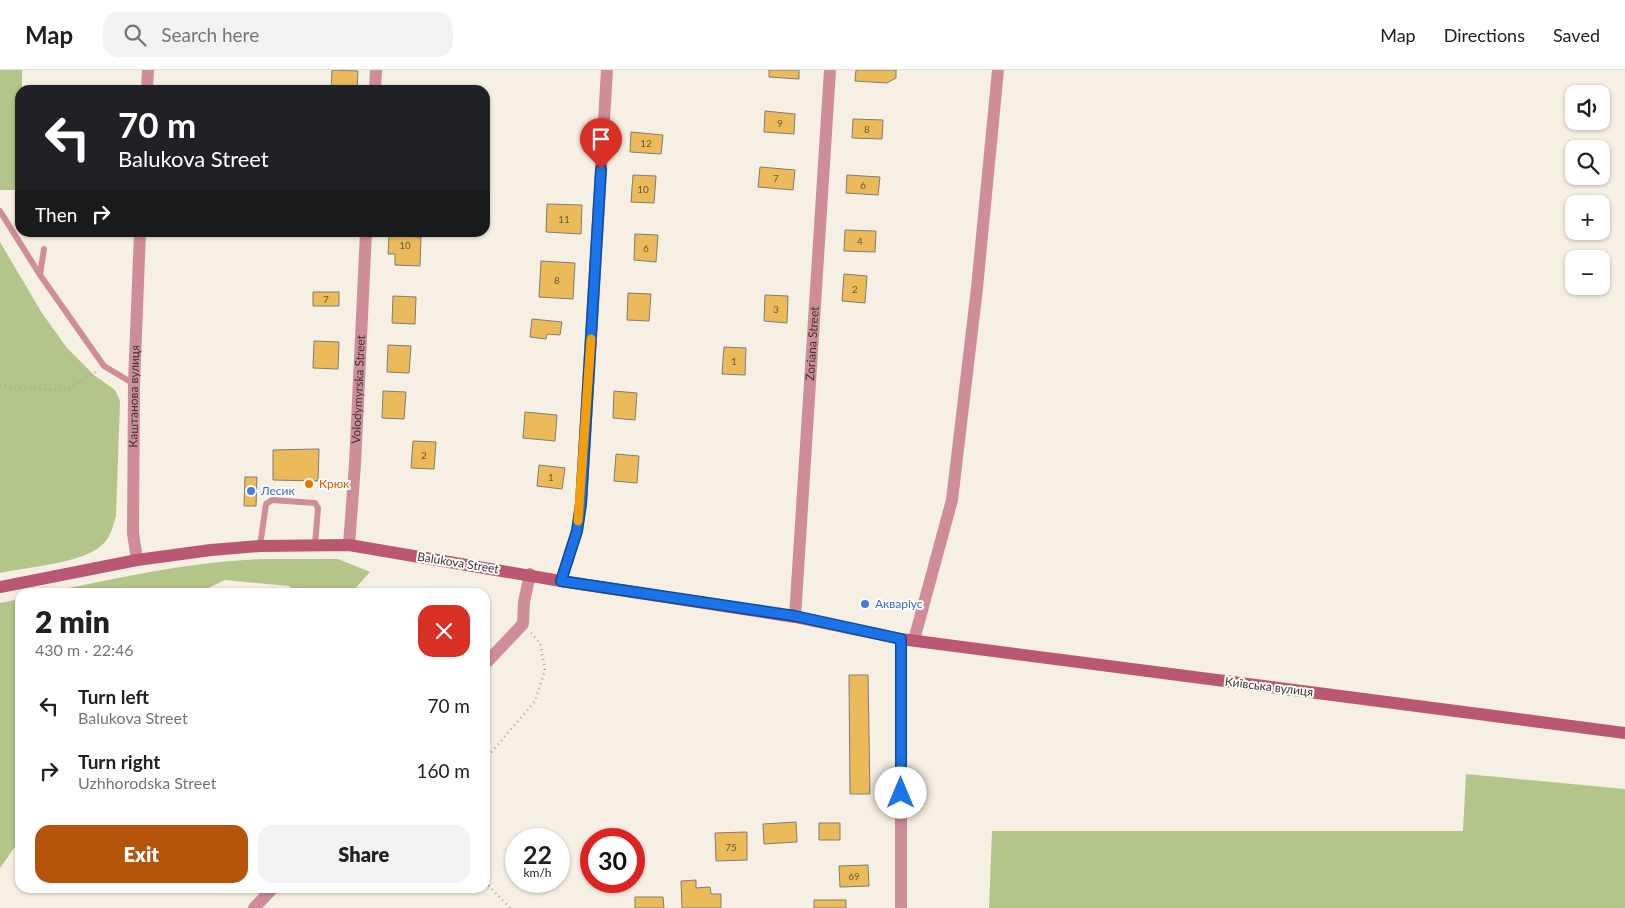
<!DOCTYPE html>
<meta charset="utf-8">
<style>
:root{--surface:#fff;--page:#f2f2f2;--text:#202124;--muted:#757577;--line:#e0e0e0;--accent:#b45309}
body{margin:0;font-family:Lato,sans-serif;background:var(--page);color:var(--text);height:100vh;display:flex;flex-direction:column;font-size:19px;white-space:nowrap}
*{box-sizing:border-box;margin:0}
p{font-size:16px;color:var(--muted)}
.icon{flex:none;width:28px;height:28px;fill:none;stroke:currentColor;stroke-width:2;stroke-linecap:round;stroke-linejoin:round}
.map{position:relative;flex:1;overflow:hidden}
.side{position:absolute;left:15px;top:518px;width:475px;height:305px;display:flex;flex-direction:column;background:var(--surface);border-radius:15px;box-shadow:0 1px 4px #0004}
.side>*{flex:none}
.banner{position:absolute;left:15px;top:15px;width:475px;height:152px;border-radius:15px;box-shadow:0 1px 4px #0004;background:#202124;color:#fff;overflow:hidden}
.buttons{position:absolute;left:1565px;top:15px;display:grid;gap:10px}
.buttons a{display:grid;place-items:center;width:45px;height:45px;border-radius:10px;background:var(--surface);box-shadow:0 1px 4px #0004;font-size:25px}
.speed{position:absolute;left:505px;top:758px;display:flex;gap:10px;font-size:25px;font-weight:700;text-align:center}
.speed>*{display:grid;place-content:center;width:65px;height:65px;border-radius:50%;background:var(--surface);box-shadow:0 1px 4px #0004;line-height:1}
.speed small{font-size:12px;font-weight:400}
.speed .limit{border:8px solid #d22;background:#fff;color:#111}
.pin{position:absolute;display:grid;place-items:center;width:42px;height:42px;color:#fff;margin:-51px -21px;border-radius:50% 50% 50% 0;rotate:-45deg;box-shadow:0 0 5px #0007}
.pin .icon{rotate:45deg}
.me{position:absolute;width:55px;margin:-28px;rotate:0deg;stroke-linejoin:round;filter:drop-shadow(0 0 4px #0008)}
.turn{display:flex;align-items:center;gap:18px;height:105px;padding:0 20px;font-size:22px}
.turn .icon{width:65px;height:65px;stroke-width:2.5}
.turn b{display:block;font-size:35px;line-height:42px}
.then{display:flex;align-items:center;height:48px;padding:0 20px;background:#0003;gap:10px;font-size:19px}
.round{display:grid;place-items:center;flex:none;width:52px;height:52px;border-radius:15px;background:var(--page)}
.headline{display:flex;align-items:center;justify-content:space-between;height:85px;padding:0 20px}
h1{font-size:30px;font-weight:800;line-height:38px}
.primary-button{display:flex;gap:10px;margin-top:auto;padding:10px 20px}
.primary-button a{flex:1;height:58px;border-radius:15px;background:var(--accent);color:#fff;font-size:20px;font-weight:800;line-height:58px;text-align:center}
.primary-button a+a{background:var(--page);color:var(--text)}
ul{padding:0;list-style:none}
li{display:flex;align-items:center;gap:15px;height:65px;padding:0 20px}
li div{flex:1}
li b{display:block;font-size:19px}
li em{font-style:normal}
header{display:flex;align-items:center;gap:30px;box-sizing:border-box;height:70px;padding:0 25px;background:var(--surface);border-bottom:1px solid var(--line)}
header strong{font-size:24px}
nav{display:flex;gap:28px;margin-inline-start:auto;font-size:18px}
.search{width:350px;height:45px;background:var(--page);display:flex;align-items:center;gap:12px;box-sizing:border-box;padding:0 18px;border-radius:15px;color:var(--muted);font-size:19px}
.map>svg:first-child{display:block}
</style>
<header>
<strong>Map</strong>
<div class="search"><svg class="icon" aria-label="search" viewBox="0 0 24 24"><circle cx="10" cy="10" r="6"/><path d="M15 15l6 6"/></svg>Search here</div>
<nav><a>Map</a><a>Directions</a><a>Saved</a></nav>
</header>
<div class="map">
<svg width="1625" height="838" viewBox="0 0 1625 838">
<rect width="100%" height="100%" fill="#f6efe3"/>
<path fill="#b4c589" d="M0,0H22V20H20V120H0Z
M0,172L42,243L67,278L94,305L115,320L120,331L116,446C113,455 111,467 103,474C85,493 27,497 0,503Z
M261,489H338L370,502L352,522H295L289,516L225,510L200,522H51C120,507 190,492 261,489Z
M20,529V659L17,685L20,687V761L17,774L0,798V533Z
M1466,704L1625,719V838H989L992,761H1463Z"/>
<path fill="#ebbb5b" stroke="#817c71" d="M332,0L358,1L357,20H331Z
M769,0H799V9L769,7Z
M856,0H896V8L887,13L855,11Z
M765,41L795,44L794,64L764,62Z
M853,49L883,50L882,69L852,68Z
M631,62L663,65L661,84L630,82Z
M760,97L795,100L793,120L758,117Z
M633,105L656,106L654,133L631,132Z
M847,105L880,107L878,125L846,123Z
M547,134L582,135L581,164L546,162Z
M845,160L876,161L875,182L844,181Z
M635,164L658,165L656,192L634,190Z
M389,165L421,167L420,196L395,195V184H388Z
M541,191L575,193L573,229L539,227Z
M844,204L867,206L865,233L842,231Z
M313,222H339V236H313Z
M628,223L651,224L649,251L627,250Z
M765,225L788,226L787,253L764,251Z
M393,226L416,227L415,254L392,253Z
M532,249L562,252L560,265L547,264L546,269L530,267Z
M314,271L339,272L338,299L313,298Z
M388,275L411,276L409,303L387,302Z
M724,277L746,278L745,305L722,304Z
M383,321L406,322L404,349L382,348Z
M614,321L637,323L635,350L613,348Z
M525,342L557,345L555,371L523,368Z
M413,371L436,372L434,399L411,398Z
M319,379L318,411L273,410V380Z
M616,384L639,386L637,413L614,411Z
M539,395L565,398L562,419L537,416Z
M245,407H257L256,436H244Z
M849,605H868L870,724H850Z
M796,752L797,772L764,774L763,754Z
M819,753H840V770H819Z
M747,762V790L716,791L715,763Z
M868,795L869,816L840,817L839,796Z
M696,810V818L710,817L711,824H721V838H682L681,811Z
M635,827H663L664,838H635Z
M814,830H846V838H814Z"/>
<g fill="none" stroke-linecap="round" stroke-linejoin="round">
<path stroke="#aaa59c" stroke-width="2.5" stroke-dasharray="1 4" stroke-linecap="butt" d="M0,315L13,318L67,320L97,301
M485,690L535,631L545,600L540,573L531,563
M485,812L510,838"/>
<path stroke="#cf8c99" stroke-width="6" d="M0,141L40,205
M44,179L40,205L104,296L134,314
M260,476L266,434L272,430L315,433L318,438L315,475"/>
<g stroke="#cf8c99" stroke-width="12">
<path d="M147,20L148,0"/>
<path d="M375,20L376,0"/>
<path id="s1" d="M349,475L355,394L366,162"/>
<path id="s2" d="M137,490L133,463L134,314L140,162"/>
<path d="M561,511L577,461L581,434L607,0"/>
<path id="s3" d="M795,547L830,0"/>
<path d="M914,570L952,430L977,218L998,0"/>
<path d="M485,594L523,554L524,532L530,504"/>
<path d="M254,838L273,818"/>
<path d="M901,838V569"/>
</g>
<path stroke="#b95870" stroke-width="12" d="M0,517L137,490L211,480L260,476L349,475L561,511L795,547L901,569L1625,663"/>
</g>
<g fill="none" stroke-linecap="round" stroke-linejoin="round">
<g stroke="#114b97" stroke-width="12">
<path id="route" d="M601,99L581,434L577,461L561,511L795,546L901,569V723"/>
</g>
<use href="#route" stroke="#1a73e8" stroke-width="9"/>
<path stroke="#f59e0b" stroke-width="9" d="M578,451L591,269"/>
</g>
<circle fill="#e8710a" stroke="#fefdfb" stroke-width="2" cx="309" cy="414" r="5"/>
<g fill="#3f7fe0" stroke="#fefdfb" stroke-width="2">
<circle cx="251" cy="421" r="5"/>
<circle cx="865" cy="534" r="5"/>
</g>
<g text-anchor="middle" stroke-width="4" stroke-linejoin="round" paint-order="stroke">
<g font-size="10" fill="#66583c">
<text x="780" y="57">9</text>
<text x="867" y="63">8</text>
<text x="646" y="77">12</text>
<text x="776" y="112">7</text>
<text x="863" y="119">6</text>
<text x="643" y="123">10</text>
<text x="564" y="153">11</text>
<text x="860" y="175">4</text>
<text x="405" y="179">10</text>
<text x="646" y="182">6</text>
<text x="557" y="214">8</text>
<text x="855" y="223">2</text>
<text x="326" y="233">7</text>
<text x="776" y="243">3</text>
<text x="734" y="295">1</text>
<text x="424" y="389">2</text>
<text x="551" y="411">1</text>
<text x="731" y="781">75</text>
<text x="854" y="810">69</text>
</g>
<g font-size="12" fill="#393732" stroke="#fefdfb">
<text dy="4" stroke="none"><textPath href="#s3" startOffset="274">Zoriana Street</textPath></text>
<text dy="4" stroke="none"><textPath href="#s1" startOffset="156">Volodymyrska Street</textPath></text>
<text dy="4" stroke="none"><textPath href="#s2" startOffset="164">Каштанова вулиця</textPath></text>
<text transform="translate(458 493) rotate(9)" y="4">Balukova Street</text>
<text transform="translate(1269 617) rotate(7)" y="4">Київська вулиця</text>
</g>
<g font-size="12" fill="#c56008" stroke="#fefdfb" text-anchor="start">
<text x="319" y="418">Крюк</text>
</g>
<g font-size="12" fill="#366cbe" stroke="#fefdfb" text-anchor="start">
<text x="261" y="425">Лесик</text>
<text x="875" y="538">Акваріус</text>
</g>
</g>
</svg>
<div class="buttons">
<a><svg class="icon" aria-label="sound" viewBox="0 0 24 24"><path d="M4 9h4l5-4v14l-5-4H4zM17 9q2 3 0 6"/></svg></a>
<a><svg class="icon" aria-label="search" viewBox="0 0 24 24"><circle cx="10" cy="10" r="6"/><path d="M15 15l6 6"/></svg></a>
<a>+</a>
<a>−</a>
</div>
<div class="speed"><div>22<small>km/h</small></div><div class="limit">30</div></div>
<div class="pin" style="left:601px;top:99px;background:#d93025"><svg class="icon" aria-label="arrive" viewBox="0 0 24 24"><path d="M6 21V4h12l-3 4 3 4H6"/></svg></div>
<svg class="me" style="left:901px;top:723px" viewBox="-20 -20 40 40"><circle r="19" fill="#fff"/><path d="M0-13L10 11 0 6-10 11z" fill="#1a73e8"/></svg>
<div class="banner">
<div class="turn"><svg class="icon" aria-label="left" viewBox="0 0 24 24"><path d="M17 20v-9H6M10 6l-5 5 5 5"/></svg><div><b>70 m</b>Balukova Street</div></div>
<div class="then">Then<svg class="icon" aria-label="right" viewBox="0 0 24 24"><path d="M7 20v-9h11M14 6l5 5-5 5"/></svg></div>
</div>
<section class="side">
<div class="headline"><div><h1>2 min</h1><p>430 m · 22:46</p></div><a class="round" style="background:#d93025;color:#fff"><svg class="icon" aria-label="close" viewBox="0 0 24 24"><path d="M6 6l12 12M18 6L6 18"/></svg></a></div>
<ul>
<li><svg class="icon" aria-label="left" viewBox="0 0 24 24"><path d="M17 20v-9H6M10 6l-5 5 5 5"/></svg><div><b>Turn left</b><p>Balukova Street</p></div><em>70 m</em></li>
<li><svg class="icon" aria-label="right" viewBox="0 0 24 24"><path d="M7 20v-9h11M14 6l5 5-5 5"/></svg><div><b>Turn right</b><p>Uzhhorodska Street</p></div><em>160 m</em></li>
</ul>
<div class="primary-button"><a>Exit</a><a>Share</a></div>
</section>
</div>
